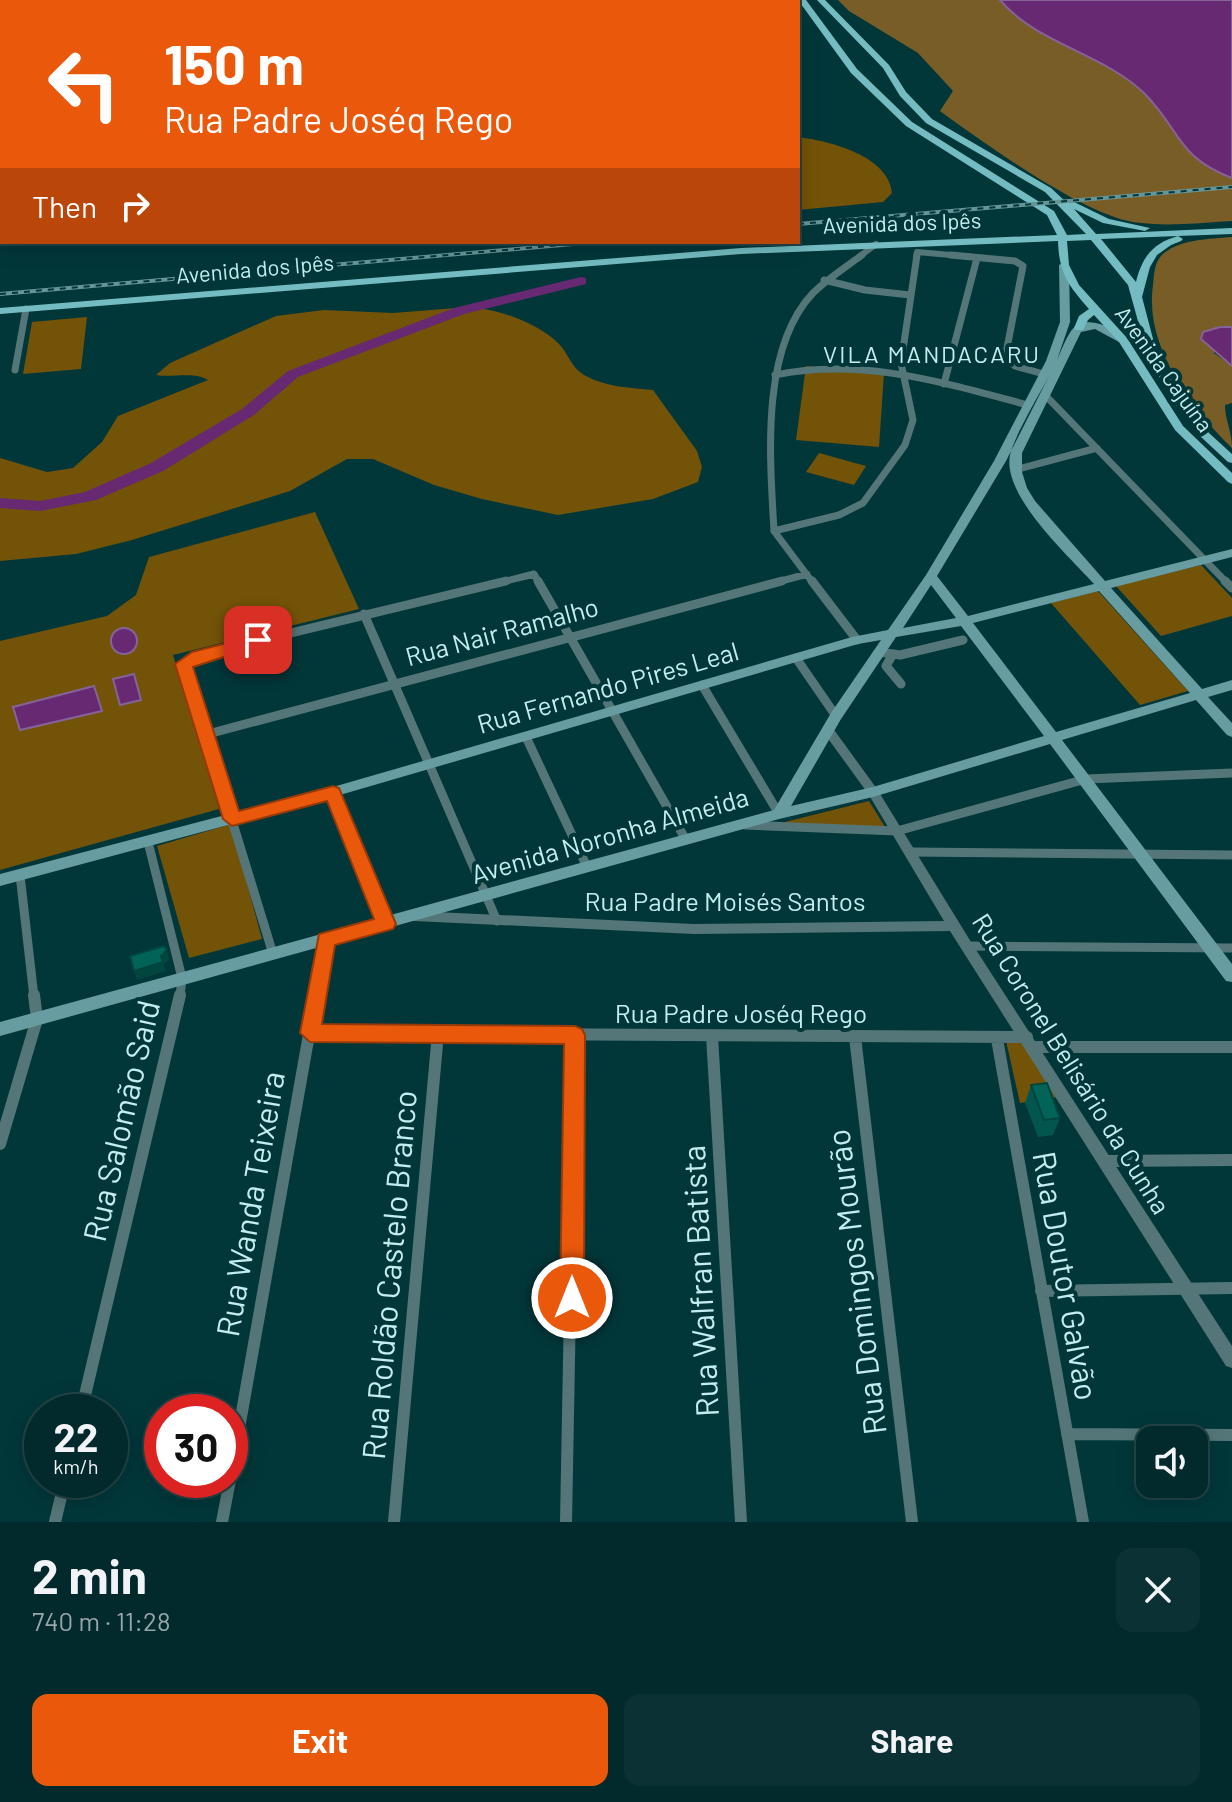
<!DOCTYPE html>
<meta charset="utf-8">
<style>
:root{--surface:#02292c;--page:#0c3134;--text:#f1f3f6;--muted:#96a6a9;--line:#234548;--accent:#ea580c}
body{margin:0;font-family:Barlow,sans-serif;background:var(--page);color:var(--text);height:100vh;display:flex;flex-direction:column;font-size:30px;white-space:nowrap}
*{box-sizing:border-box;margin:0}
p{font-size:26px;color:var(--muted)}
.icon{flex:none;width:44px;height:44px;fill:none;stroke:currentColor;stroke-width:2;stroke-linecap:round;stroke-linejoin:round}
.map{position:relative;height:1522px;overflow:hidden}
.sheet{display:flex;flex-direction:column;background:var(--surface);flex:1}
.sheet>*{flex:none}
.banner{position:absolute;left:0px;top:0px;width:800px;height:244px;box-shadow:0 4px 20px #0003,0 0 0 2px var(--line);background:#ea580c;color:#fff;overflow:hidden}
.buttons{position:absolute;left:1136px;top:1426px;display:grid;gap:16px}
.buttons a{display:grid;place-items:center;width:72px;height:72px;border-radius:16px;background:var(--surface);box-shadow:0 4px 20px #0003,0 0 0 2px var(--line);font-size:40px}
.speed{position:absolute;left:24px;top:1394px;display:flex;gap:16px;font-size:40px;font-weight:700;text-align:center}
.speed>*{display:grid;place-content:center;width:104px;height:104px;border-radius:50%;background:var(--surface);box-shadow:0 4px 20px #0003,0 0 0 2px var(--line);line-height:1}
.speed small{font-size:20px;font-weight:400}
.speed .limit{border:12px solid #d22;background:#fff;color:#111}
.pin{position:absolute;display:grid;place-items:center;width:68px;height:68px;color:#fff;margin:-34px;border-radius:16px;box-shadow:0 4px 12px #0006}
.me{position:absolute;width:88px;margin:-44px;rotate:0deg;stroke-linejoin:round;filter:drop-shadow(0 0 6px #0008)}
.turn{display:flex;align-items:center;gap:28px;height:168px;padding:0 32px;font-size:36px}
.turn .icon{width:104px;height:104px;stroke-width:2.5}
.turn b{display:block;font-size:56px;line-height:68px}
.then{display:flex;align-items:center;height:76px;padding:0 32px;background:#0003;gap:16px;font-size:30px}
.round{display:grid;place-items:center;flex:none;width:84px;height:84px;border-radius:16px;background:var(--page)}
.summary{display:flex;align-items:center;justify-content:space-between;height:136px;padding:0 32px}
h1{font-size:48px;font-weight:700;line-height:60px}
.action{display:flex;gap:16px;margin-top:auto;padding:16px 32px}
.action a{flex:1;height:92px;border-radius:16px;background:var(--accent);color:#fff;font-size:32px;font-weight:700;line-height:92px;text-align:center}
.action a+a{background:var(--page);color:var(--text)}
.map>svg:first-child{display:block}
</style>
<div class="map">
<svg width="1232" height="1522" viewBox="0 0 1232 1522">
<rect width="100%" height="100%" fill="#02373a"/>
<path fill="#735308" d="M798,137C830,141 889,156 892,193L883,202L798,210Z
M469,307C498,309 538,323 559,344C570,356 571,368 586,376C606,387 631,388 653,390L697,451L702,467L698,482L653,499L558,515L482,499L434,485L373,459H347L290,491L132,540L76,554L0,561V458L47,472L73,468L102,442L118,416L208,380C194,371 173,378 156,375L170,363L276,316L324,310L393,313Z
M87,317L81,369L23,374L32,322Z
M806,366L884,373L879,447L796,440Z
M819,453L866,466L854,485L806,472Z
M315,512L359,609L173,655L219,809L0,870V641L107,616L136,595L149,557Z
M1201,565L1232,598V616L1161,636L1116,586Z
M1098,591L1188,691L1140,705L1051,603Z
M869,801L885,827L769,826Z
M231,824L262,939L189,958L157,846Z
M1006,1041H1026L1057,1097L1020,1103Z"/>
<path fill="#795d27" d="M838,0H1000C1039,43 1103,52 1145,94C1181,131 1178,157 1232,178V221C1199,223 1165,227 1133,222C1081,213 984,143 940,111L953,91L918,53L849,11Z
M1232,237V327H1220L1214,353L1232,366V403L1225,405C1225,420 1232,431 1232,448C1191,408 1144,346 1153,285C1154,275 1154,264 1161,256C1177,239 1210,239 1232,237Z"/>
<path fill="#682973" stroke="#846498" stroke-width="2" d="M1000,0H1232V178C1177,157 1181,131 1145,94C1103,53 1037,44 1000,0Z
M1220,327H1232V366L1201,339L1203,332Z
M111 641a13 13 0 1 1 26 0a13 13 0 1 1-26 0Z
M134,674L141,700L120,705L113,679Z
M94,686L102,711L20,730L13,707Z"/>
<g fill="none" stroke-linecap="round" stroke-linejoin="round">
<path fill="#682973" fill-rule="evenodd" d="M581,277L586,278V284L464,314L298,377L254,415L163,471L96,500L40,511L0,508V498L40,501L85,492L151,463L242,409L288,371L454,308Z"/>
<path stroke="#557678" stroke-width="6" d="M859,257L876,244
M916,257L917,252L973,257"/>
<path stroke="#557678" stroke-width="7" d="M951,255L1015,261L1023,266L1005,358L1015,366L1044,374
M824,280L865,290L910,295
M15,370L26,309
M775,375C863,357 944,383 1028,405
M944,384L977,258
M1046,396L1227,583
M1015,470L1097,448
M774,531L839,515L863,503L905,445L913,420L901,363L917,255
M774,531C770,459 760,349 813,293C827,279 846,267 862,255
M774,531L813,583
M498,583L534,574L539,583
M774,583L807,574"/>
<path stroke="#557678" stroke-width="9" d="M538,581L686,840
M812,581L857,640
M1225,581L1232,588
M364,614L497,921
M879,652L900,655L963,640
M893,654L886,666L901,684
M796,658L836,716
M702,685L779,814
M208,734L782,581
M526,737L587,867
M333,792L386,924
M745,825L897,831L1086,779L1232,773
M148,842L182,978L180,997
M910,852L1232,855
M20,875L34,997
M966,946L1232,948
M273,954L184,664L225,649L506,581
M316,997L326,939"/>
<path stroke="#557678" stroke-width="12" d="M310,1033L1027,1037
M712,1036L741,1522
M855,1037L912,1522
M997,1039L1083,1522
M1032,1047H1232
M0,1144L37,1019L34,995
M1105,1161L1232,1160
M1041,1291L1232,1288
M81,1412L180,995
M1067,1434L1232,1435
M230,1479L316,995
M55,1522L65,1480
M222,1522L230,1480
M394,1522L438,1033
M566,1522L575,1035"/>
<path fill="#557678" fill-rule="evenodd" d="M828,726L832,727L877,789L971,942L1232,1346V1368L1226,1366L950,931L694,934L414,921L409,920L407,916L409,912L414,911L694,924L944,921L869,795L824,733L822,730L824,727Z"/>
<path fill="#679da1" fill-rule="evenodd" d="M1064,262L1069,265L1070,322L1057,360C1061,351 1065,340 1071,331C1085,312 1115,328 1128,340L1127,342H1119L1095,329L1081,332L1022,453V472L1027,488L1035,501L1105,581L1232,549V557L1111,588L1202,689L1232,680V690L1208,697L1232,723V737L1227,735L1196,700L1062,740L1232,964V982L1226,981L1050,744L873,797L779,819L0,1036V1022L774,810L831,713L881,640L858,644L333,797L0,886V874L333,787L852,637L888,630L926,575L994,461L1046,361L1060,322L1059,265ZM1049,376C1039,395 1014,437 1010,455C1002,496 1068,555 1094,584L968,616L937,576L1006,461ZM931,585L956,618L903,628ZM1099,591L1190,693L1056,732L973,623ZM961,626L1044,736L873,787L791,806L841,719L896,637Z"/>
<path fill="#74bcc1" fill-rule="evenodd" d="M798,0H806L857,69L912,122L1054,211L1067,235L1086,234L1045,192L926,123L900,96L883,68L817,0H825L889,65L906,92L932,119L1051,188L1067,203L1074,202L1109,219L1150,228L1145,231L1103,223L1074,209L1096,234L1232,228V234L1178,236L1183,239L1181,241L1171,245L1157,255L1150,267L1142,297L1157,354L1183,399L1209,433L1232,454V463L1228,462L1201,437L1172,400L1147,354L1128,285L1091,240L1067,241L1069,265L1079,285L1127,338L1183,426L1232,473V484L1228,482L1175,430L1119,342L1094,315L1088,320L1083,330H1075L1074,328L1079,316L1089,309C1068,285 1059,273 1058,241L741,254L0,314V308L741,248L1057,235L1047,215L906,126L851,73ZM1178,236C1153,243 1142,257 1136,282L1101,239Z"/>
<g stroke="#669598" stroke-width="4">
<path id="rail" d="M798,224L1232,187
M0,294L596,242"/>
</g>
<use href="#rail" stroke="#02373a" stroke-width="2" stroke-dasharray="6" stroke-linecap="butt"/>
</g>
<path fill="#02564d" d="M1031,1085L1060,1118L1053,1135L1038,1137L1025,1103Z"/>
<path fill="#01463e" d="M167,950L169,959L164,965L166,971L137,980L134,971Z"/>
<path fill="#026459" stroke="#01463e" stroke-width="2" d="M164,946L167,950L161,956L163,962L134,971L130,956Z
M1047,1083L1060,1118L1044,1120L1031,1085Z"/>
<path fill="#ea580c" stroke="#983908" stroke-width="2" d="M258,635L264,636V644L193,667L239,811L333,786L339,788L396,924L393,929L335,945L322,1024L575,1026L582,1029L585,1035L584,1298L580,1306L572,1310L563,1306L560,1298L564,1044L310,1042L300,1033L319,934L374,919L327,801L232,826L223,819L175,664L192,652Z"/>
<g text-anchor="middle" stroke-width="8" stroke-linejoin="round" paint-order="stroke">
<g font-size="22" fill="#c4edf0" stroke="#02373a">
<text transform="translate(902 223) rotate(-2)" y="8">Avenida dos Ipês</text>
<text transform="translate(255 269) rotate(-5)" y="8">Avenida dos Ipês</text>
<text transform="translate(1164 369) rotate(54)" y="8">Avenida Cajuína</text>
</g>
<g font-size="24" letter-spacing="2" fill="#c4edf0" stroke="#02373a">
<text x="932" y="363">VILA MANDACARU</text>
</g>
<g font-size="26" fill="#c4edf0" stroke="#02373a">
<text transform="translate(502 632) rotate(-15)" y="9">Rua Nair Ramalho</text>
<text transform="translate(608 688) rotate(-16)" y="9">Rua Fernando Pires Leal</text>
<text transform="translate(610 836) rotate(-16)" y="9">Avenida Noronha Almeida</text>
<text x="725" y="911">Rua Padre Moisés Santos</text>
<text x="741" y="1023">Rua Padre Joséq Rego</text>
<text transform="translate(1071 1064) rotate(58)" y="9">Rua Coronel Belisário da Cunha</text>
</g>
<g font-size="32" fill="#c4edf0" stroke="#02373a">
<text transform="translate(122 1121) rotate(-77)" y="11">Rua Salomão Said</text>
<text transform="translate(251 1204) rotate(-80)" y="11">Rua Wanda Teixeira</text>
<text transform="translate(390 1275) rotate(-85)" y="11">Rua Roldão Castelo Branco</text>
<text transform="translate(1065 1276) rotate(80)" y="11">Rua Doutor Galvão</text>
<text transform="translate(701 1281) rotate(-93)" y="11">Rua Walfran Batista</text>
<text transform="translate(857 1282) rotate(-97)" y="11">Rua Domingos Mourão</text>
</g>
</g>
</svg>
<div class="buttons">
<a><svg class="icon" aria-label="sound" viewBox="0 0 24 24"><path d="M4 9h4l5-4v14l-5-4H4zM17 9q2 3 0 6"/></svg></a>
</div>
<div class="speed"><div>22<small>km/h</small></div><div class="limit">30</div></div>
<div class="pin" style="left:258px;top:640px;background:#d93025"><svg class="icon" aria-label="arrive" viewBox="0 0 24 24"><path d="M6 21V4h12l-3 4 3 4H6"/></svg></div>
<svg class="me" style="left:572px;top:1298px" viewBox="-20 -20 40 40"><circle r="17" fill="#ea580c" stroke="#fff" stroke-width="3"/><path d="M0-11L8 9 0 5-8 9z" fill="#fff"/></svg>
<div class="banner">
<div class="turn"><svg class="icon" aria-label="left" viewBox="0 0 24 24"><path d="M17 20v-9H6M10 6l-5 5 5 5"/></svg><div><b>150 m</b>Rua Padre Joséq Rego</div></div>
<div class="then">Then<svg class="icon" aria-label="right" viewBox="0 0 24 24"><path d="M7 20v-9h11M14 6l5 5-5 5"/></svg></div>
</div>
</div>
<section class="sheet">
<div class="summary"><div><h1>2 min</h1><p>740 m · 11:28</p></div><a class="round"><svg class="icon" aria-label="close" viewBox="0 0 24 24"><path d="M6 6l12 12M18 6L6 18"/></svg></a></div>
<div class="action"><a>Exit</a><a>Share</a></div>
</section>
